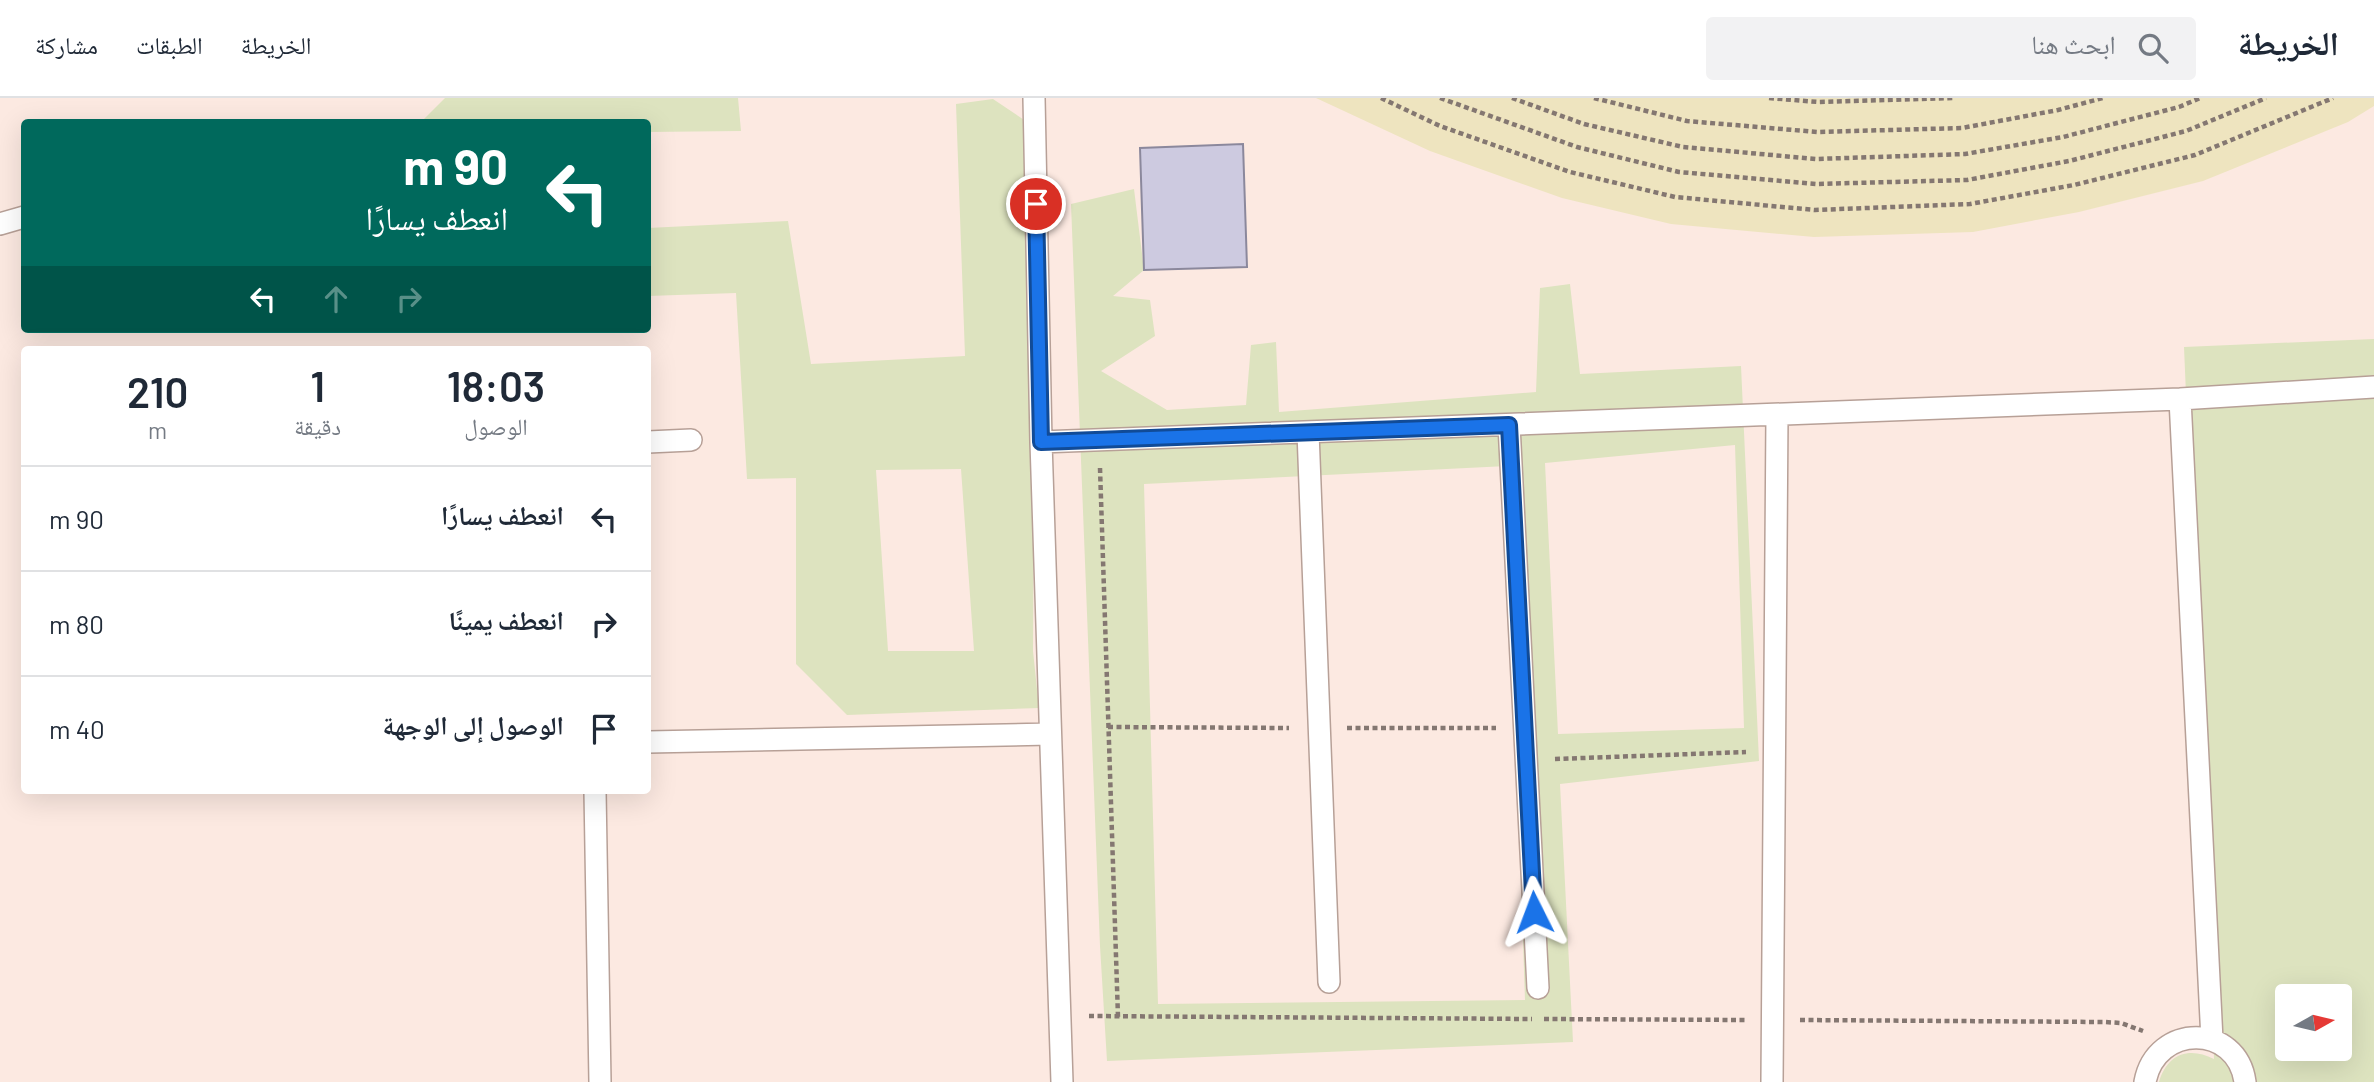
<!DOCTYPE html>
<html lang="ar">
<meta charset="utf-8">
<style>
:root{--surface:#fff;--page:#f2f2f3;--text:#1f2937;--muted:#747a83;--line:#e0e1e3}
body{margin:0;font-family:Barlow,"Noto Naskh Arabic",sans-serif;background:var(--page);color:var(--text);direction:rtl;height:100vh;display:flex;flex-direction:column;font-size:26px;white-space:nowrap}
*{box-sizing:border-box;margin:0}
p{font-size:23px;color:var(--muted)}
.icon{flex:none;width:38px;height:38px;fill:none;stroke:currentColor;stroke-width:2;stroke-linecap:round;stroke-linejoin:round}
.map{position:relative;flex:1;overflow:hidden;direction:ltr}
.sheet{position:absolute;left:21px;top:248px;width:630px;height:448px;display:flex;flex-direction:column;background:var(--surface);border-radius:7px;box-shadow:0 7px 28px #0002;direction:rtl}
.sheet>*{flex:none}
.guide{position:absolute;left:21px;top:21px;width:630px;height:214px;border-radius:7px;box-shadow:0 7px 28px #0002;direction:rtl;background:#00695c;color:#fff;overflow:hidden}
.needle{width:46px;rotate:82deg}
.fabs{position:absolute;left:2275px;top:886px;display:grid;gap:14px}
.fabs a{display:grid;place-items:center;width:77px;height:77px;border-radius:7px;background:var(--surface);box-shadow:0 7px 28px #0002;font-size:35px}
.pin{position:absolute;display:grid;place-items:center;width:60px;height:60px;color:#fff;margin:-30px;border:4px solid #fff;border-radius:50%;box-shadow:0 2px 7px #0007}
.me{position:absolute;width:77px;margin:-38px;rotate:357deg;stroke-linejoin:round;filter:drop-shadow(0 0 5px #0008)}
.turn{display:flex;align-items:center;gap:24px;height:147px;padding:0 28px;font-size:32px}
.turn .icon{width:91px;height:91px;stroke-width:2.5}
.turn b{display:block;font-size:49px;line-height:60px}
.lanes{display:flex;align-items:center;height:66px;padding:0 28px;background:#0003;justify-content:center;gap:35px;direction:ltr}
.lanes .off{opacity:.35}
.eta{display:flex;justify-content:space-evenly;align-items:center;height:119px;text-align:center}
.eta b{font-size:42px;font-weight:600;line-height:49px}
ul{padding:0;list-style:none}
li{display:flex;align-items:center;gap:21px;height:105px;padding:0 28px;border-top:2px solid var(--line)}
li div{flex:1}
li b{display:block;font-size:26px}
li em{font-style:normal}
header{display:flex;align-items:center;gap:42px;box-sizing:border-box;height:98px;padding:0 35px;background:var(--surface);border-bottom:2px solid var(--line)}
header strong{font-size:33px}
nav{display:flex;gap:38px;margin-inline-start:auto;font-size:24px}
.search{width:490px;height:63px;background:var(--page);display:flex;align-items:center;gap:18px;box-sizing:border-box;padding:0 24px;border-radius:7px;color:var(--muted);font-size:26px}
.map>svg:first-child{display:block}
</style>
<header>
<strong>الخريطة</strong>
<div class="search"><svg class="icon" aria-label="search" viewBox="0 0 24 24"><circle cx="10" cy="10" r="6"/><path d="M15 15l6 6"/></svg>ابحث هنا</div>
<nav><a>الخريطة</a><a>الطبقات</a><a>مشاركة</a></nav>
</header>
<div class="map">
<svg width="2374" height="984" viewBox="0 0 2374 984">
<rect width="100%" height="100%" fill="#fce9e1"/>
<path fill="#dde3bf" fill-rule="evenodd" d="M445,0H738L741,33L648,34V24H421Z
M993,1L1036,30L1033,553L1039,610L847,617L796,566V380L747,381L736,195L648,198V130L788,123L811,266L965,258L956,6ZM961,371L974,553H888L876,372Z
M1134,91L1144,172L1113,198L1150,202L1155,238L1101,273L1167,312L1246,307L1251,247L1276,244L1279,314L1536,294L1540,190L1570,186L1580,276L1741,268L1759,663L1560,686L1573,944L1107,963L1100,848L1071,106ZM1735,347L1744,630L1558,636L1545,365ZM1507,368L1525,902L1158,906L1144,386Z
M2374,241V984H2159C2167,956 2189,948 2214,961L2184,249ZM2287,898H2340V950H2287Z"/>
<path fill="#eee4bf" d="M1316,0H2374V8L2348,24L2203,83L2079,114L1973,134L1814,139L1671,126L1562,100L1430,53Z"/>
<path fill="#cdcae0" stroke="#8b889c" stroke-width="2" d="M1243,46L1247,169L1144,172L1140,50Z"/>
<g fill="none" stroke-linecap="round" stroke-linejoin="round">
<g stroke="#b7a097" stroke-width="24">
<path id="lane" d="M1034,0L1041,344L1062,984
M0,126L24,119
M2180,301L2212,942
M1509,327L1538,890
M1308,334L1329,884
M648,344L691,342
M1041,344L2180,301L2374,289
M648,644L1050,636
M595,693L600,984
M1772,984L1777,317
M2145,984C2156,925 2237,925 2245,984"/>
</g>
<path stroke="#847771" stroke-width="4.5" stroke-dasharray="5 3.5" stroke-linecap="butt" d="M1381,0L1440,28L1570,74L1675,99L1815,112L1970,106L2074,87L2195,57L2333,0
M1440,0L1577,49L1679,74L1816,86L1967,82L2069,63L2186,33L2266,0
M1512,0L1584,26L1683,49L1816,61L1965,56L2063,39L2179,9L2200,0
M1594,0L1687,23L1817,34L1962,30L2058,12L2103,0
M1769,0L1818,4L1954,0
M1100,370L1118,919
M1108,629L1289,630
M1347,630H1496
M1555,661L1746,654
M1089,918L1532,921
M1544,921L1745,922
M1800,922L2104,924L2121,925L2143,933"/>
<use href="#lane" stroke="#fff" stroke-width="21"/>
</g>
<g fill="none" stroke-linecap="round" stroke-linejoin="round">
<g stroke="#114b97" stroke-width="18">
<path id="route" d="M1036,106L1041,344L1509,327L1534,814"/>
</g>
<use href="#route" stroke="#1a73e8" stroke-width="12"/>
</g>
</svg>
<div class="fabs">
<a><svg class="needle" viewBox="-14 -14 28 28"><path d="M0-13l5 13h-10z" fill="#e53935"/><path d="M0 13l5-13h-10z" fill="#747a83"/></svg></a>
</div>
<div class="pin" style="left:1036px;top:106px;background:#d93025"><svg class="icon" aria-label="arrive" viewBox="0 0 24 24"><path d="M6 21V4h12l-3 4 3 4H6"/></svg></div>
<svg class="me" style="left:1534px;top:814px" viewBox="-20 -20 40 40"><path d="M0-17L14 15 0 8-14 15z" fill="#1a73e8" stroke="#fff" stroke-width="4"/></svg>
<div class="guide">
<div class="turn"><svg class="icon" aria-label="left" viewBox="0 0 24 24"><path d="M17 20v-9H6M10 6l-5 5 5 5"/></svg><div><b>90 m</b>انعطف يسارًا</div></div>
<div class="lanes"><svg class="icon" aria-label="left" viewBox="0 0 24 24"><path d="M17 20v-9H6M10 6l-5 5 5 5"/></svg><svg class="icon off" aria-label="ahead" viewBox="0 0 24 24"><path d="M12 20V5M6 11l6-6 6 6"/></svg><svg class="icon off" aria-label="right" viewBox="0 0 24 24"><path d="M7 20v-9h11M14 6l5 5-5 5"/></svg></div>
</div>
<section class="sheet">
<div class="eta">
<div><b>18:03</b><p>الوصول</p></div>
<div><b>1</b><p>دقيقة</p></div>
<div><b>210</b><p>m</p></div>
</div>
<ul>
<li><svg class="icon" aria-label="left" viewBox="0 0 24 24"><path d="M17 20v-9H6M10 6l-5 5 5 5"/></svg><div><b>انعطف يسارًا</b></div><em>90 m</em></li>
<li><svg class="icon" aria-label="right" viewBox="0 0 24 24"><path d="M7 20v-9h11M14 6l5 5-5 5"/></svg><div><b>انعطف يمينًا</b></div><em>80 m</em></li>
<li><svg class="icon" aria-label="arrive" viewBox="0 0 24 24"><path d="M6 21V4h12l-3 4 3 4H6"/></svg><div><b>الوصول إلى الوجهة</b></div><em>40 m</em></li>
</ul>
</section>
</div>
